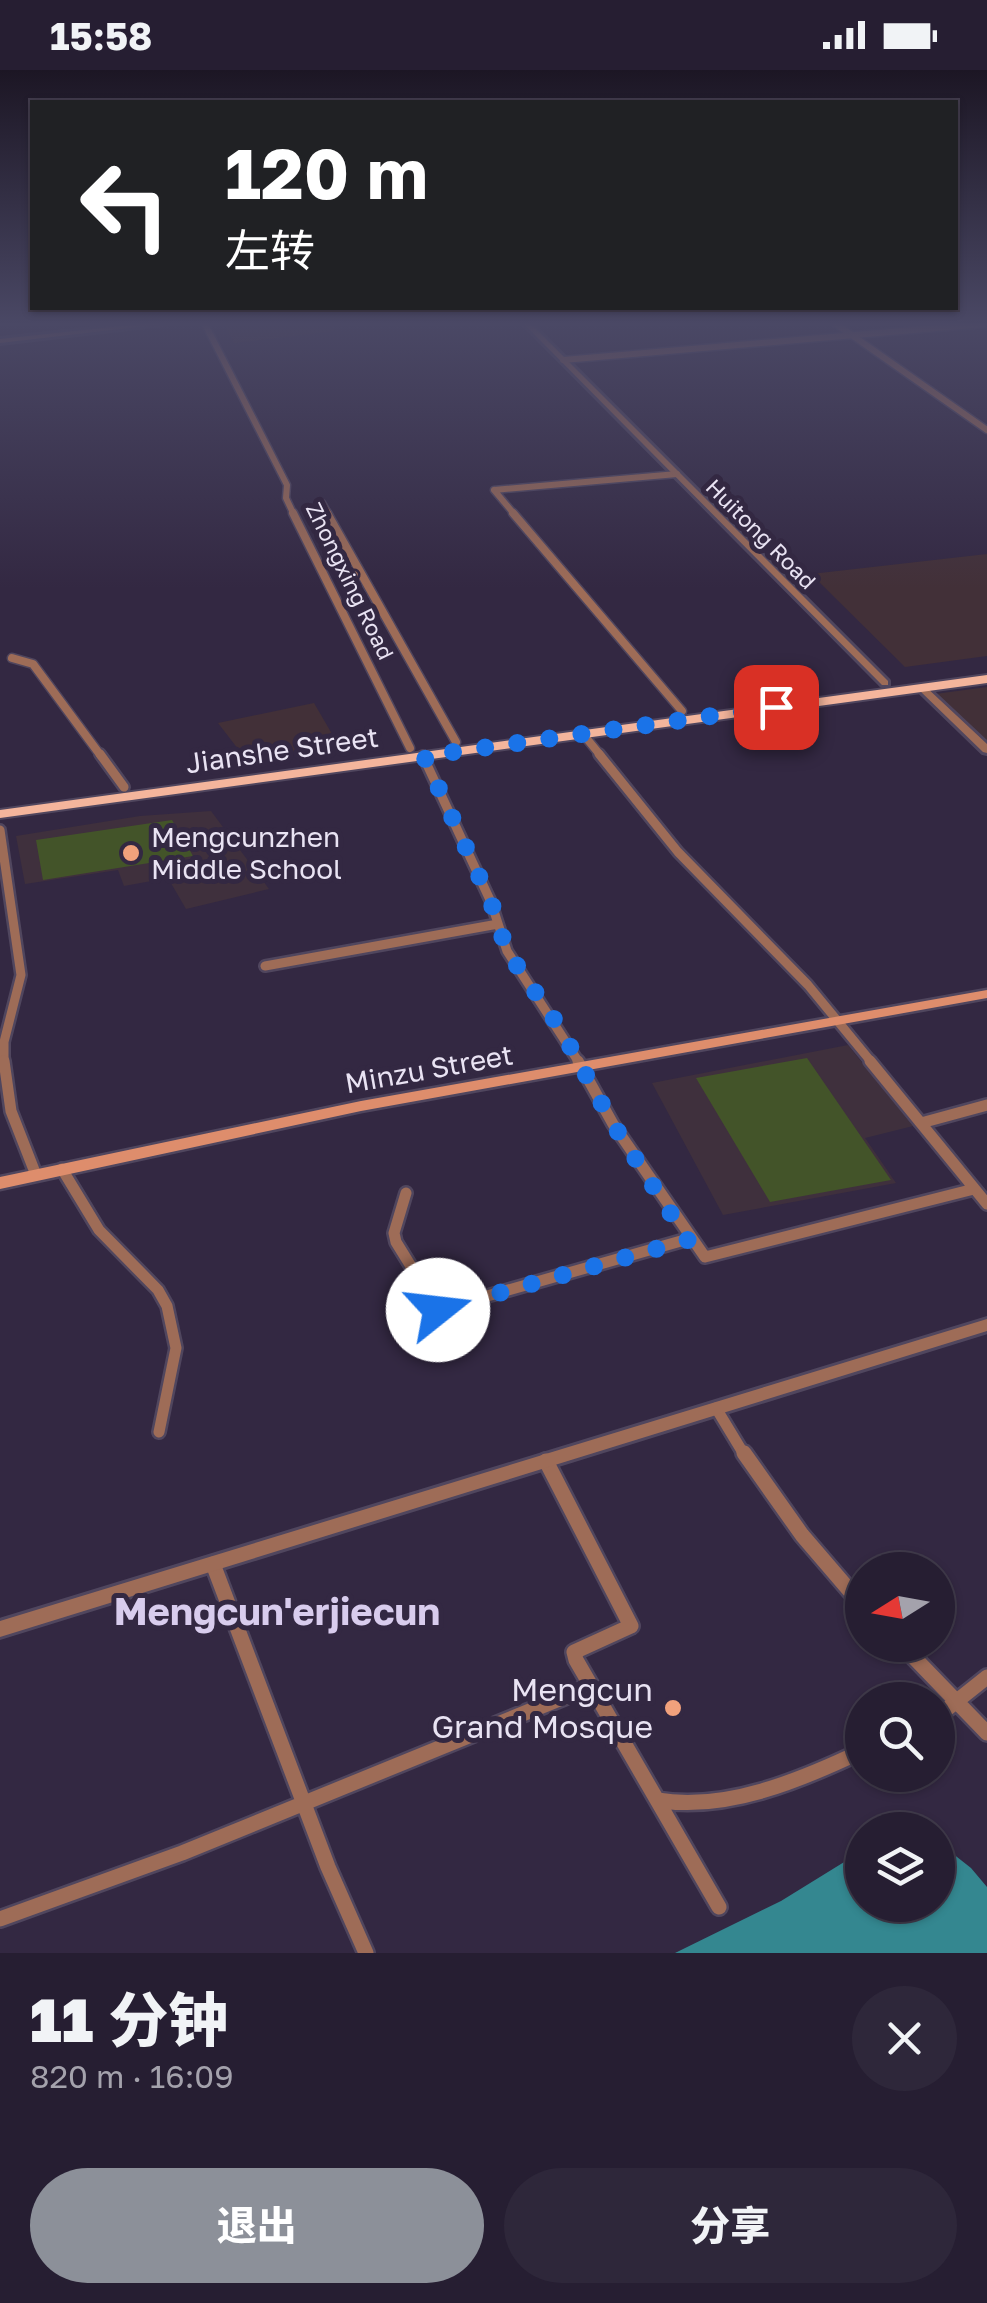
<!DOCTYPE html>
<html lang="zh">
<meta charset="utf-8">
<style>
:root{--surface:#261e32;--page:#2e273a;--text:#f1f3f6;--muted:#a4a2ac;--line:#423c4d;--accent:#8c9099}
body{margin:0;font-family:"Golos Text","Noto Sans SC",sans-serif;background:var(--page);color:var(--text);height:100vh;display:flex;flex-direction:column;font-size:38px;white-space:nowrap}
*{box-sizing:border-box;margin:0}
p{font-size:32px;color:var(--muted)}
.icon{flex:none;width:55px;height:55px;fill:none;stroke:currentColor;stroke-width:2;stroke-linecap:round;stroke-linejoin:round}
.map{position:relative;height:1883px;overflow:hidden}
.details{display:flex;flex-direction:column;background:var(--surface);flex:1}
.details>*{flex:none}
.guide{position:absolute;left:30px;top:30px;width:928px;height:210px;border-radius:0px;box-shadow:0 2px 8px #0004,0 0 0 2px var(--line);background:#202124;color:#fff;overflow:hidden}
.needle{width:65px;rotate:259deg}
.buttons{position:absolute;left:845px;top:1482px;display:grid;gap:20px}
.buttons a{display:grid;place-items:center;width:110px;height:110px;border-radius:50%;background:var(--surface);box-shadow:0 2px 8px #0004,0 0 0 2px var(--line);font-size:50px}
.pin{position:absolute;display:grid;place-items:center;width:85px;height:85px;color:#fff;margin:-42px;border-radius:20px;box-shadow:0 5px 15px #0006}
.me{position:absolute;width:110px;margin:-55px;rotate:74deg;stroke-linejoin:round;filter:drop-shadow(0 0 8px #0008)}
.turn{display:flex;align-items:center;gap:35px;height:210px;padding:0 30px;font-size:45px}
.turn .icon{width:130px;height:130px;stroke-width:2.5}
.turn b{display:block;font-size:70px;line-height:85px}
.round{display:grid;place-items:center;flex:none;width:105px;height:105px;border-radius:52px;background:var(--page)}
.headline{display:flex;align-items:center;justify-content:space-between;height:170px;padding:0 30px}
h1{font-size:60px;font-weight:800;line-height:75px}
.button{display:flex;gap:20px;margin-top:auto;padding:20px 30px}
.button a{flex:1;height:115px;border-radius:60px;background:var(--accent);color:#fff;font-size:40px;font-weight:800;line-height:115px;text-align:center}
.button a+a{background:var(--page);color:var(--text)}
.status{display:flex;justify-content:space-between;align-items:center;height:70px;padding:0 50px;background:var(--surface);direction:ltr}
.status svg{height:28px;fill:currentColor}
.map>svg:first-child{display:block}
</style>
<div class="status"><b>15:58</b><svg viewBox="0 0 49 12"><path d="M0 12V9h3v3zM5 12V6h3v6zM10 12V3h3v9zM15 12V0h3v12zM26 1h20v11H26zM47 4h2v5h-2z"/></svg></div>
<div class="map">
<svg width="987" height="1883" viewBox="0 0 987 1883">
<rect width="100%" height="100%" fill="#332842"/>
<path fill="#423038" d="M224,254H329L336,261L234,273Z
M987,484V586L905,597L811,504Z
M987,617V673L935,624Z
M314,633L339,676L245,688L218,653Z"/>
<path fill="#3f303d" d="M211,741L269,819L186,839L168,808L124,816L118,800L25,814L16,766L140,746Z
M848,975L913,1056L865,1068L896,1113L723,1145L652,1013Z"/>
<path fill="#435429" d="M172,750L193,786L43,810L36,770Z
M807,988L891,1110L770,1132L696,1008Z"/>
<path fill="#348790" d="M938,1772L971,1798L987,1817V1883H675L781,1831L862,1781V1835H938Z"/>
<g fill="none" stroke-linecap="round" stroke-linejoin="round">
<g stroke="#50465e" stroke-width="9">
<path id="minor-far4" d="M205,254L287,415L286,428L294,445
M836,254L987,360
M563,290L983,254
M494,420L515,445
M494,420L677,404
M322,433L329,445"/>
</g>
<g stroke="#50465e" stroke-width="11">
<path id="minor-far3" d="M293,443L410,678
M327,443L456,672
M513,443L682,641
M12,588L33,594L101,686
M583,664L601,686"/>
</g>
<g stroke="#50465e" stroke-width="14">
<path id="minor-far2" d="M100,684L124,717
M599,684L678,782L808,915L873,994
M423,686L491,832L507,881L580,994
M0,760L21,905L4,972V994
M265,896L498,854"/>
</g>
<g stroke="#50465e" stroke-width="16">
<path id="minor-far1" d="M4,991L11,1041L36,1105
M578,991L613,1054L705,1187L974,1119
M870,991L987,1134
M921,1053L987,1035
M62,1099L99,1160L158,1220L167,1236L176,1278L159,1362
M406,1123L394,1163L396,1172L438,1240L688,1169
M716,1338L745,1386"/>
</g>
<g stroke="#50465e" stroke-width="20">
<path id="minor" d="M744,1383L802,1465L862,1535
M546,1391L631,1556L574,1582L576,1590L719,1837
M213,1494L328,1797L366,1883
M902,1575L987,1663
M938,1646L987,1607
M657,1730C725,1742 801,1710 862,1681
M0,1849L182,1783L591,1616"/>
</g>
<g stroke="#50465e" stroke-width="6">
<path id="tertiary" d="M140,254H163L0,273V269Z
M524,254H531L888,611V615H882Z
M922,615L925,616L987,674V683L983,682L919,620V616Z
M987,1249V1261L0,1567V1551Z"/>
</g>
<g stroke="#50465e" stroke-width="5">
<path id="secondary" d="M987,920V928L361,1041L0,1119V1107L361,1031Z"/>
</g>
<g stroke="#50465e" stroke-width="4">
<path id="primary" d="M987,605V613L0,748V740Z"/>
</g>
<use href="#minor-far4" stroke="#9e6c57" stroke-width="6"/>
<use href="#minor-far3" stroke="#9e6c57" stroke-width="8"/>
<use href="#minor-far2" stroke="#9e6c57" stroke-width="9"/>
<use href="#minor-far1" stroke="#9e6c57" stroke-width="11"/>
<use href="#minor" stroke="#9e6c57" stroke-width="15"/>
<use href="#tertiary" fill="#9e6c57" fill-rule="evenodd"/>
<use href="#secondary" fill="#de8d6c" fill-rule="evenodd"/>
<use href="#primary" fill="#f4b59c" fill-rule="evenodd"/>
</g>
<linearGradient id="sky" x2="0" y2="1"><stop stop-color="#1c1624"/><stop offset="0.49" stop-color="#4a4865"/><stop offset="1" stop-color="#4a4865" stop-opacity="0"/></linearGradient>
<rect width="987" height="518" fill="url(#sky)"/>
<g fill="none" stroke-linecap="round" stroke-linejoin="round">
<path stroke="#1a73e8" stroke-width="18" stroke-dasharray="0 32.4" d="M438,1240L688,1170L613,1054L560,958L507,881L491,832L424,686L776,637"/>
</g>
<g fill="#f1a17c" stroke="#332842" stroke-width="4">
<circle cx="131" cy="783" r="10"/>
<circle cx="673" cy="1638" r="10"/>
</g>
<g text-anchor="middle" stroke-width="10" stroke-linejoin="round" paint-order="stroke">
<g font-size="22" fill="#e9e3f3" stroke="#332842">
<text transform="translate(761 464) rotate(45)" y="8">Huitong Road</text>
<text transform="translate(350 511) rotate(64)" y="8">Zhongxing Road</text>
</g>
<g font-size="28" fill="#e9e3f3" stroke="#332842">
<text transform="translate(282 680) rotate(-8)" y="10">Jianshe Street</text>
<text transform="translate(429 999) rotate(-10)" y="10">Minzu Street</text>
</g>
<g font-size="28" fill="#e9e3f3" stroke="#332842" text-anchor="start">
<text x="151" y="777">Mengcunzhen<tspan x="151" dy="32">Middle School</tspan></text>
</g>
<g font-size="32" fill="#e9e3f3" stroke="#332842" text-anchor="end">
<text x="653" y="1631">Mengcun<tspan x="653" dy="37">Grand Mosque</tspan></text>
</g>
<g font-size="38" font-weight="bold" fill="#d8cced" stroke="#332842">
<text x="277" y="1555">Mengcun'erjiecun</text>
</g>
</g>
</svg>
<div class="buttons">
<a><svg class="needle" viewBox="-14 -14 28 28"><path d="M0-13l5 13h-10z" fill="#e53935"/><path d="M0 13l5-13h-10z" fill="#a4a2ac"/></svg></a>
<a><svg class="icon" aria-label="search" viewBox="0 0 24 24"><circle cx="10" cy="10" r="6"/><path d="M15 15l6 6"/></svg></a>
<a><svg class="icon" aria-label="layers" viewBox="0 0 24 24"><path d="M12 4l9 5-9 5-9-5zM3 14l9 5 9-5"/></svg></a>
</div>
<div class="pin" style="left:776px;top:637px;background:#d93025"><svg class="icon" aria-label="arrive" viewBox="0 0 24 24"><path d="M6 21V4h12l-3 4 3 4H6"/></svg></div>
<svg class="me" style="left:438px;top:1240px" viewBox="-20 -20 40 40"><circle r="19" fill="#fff"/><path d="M0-13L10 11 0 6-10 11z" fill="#1a73e8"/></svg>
<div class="guide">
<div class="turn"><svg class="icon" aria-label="left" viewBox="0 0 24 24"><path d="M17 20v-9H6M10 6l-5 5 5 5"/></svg><div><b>120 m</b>左转</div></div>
</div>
</div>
<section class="details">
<div class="headline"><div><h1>11 分钟</h1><p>820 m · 16:09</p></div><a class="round"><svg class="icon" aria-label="close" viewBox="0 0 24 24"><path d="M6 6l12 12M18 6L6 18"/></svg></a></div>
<div class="button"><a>退出</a><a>分享</a></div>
</section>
